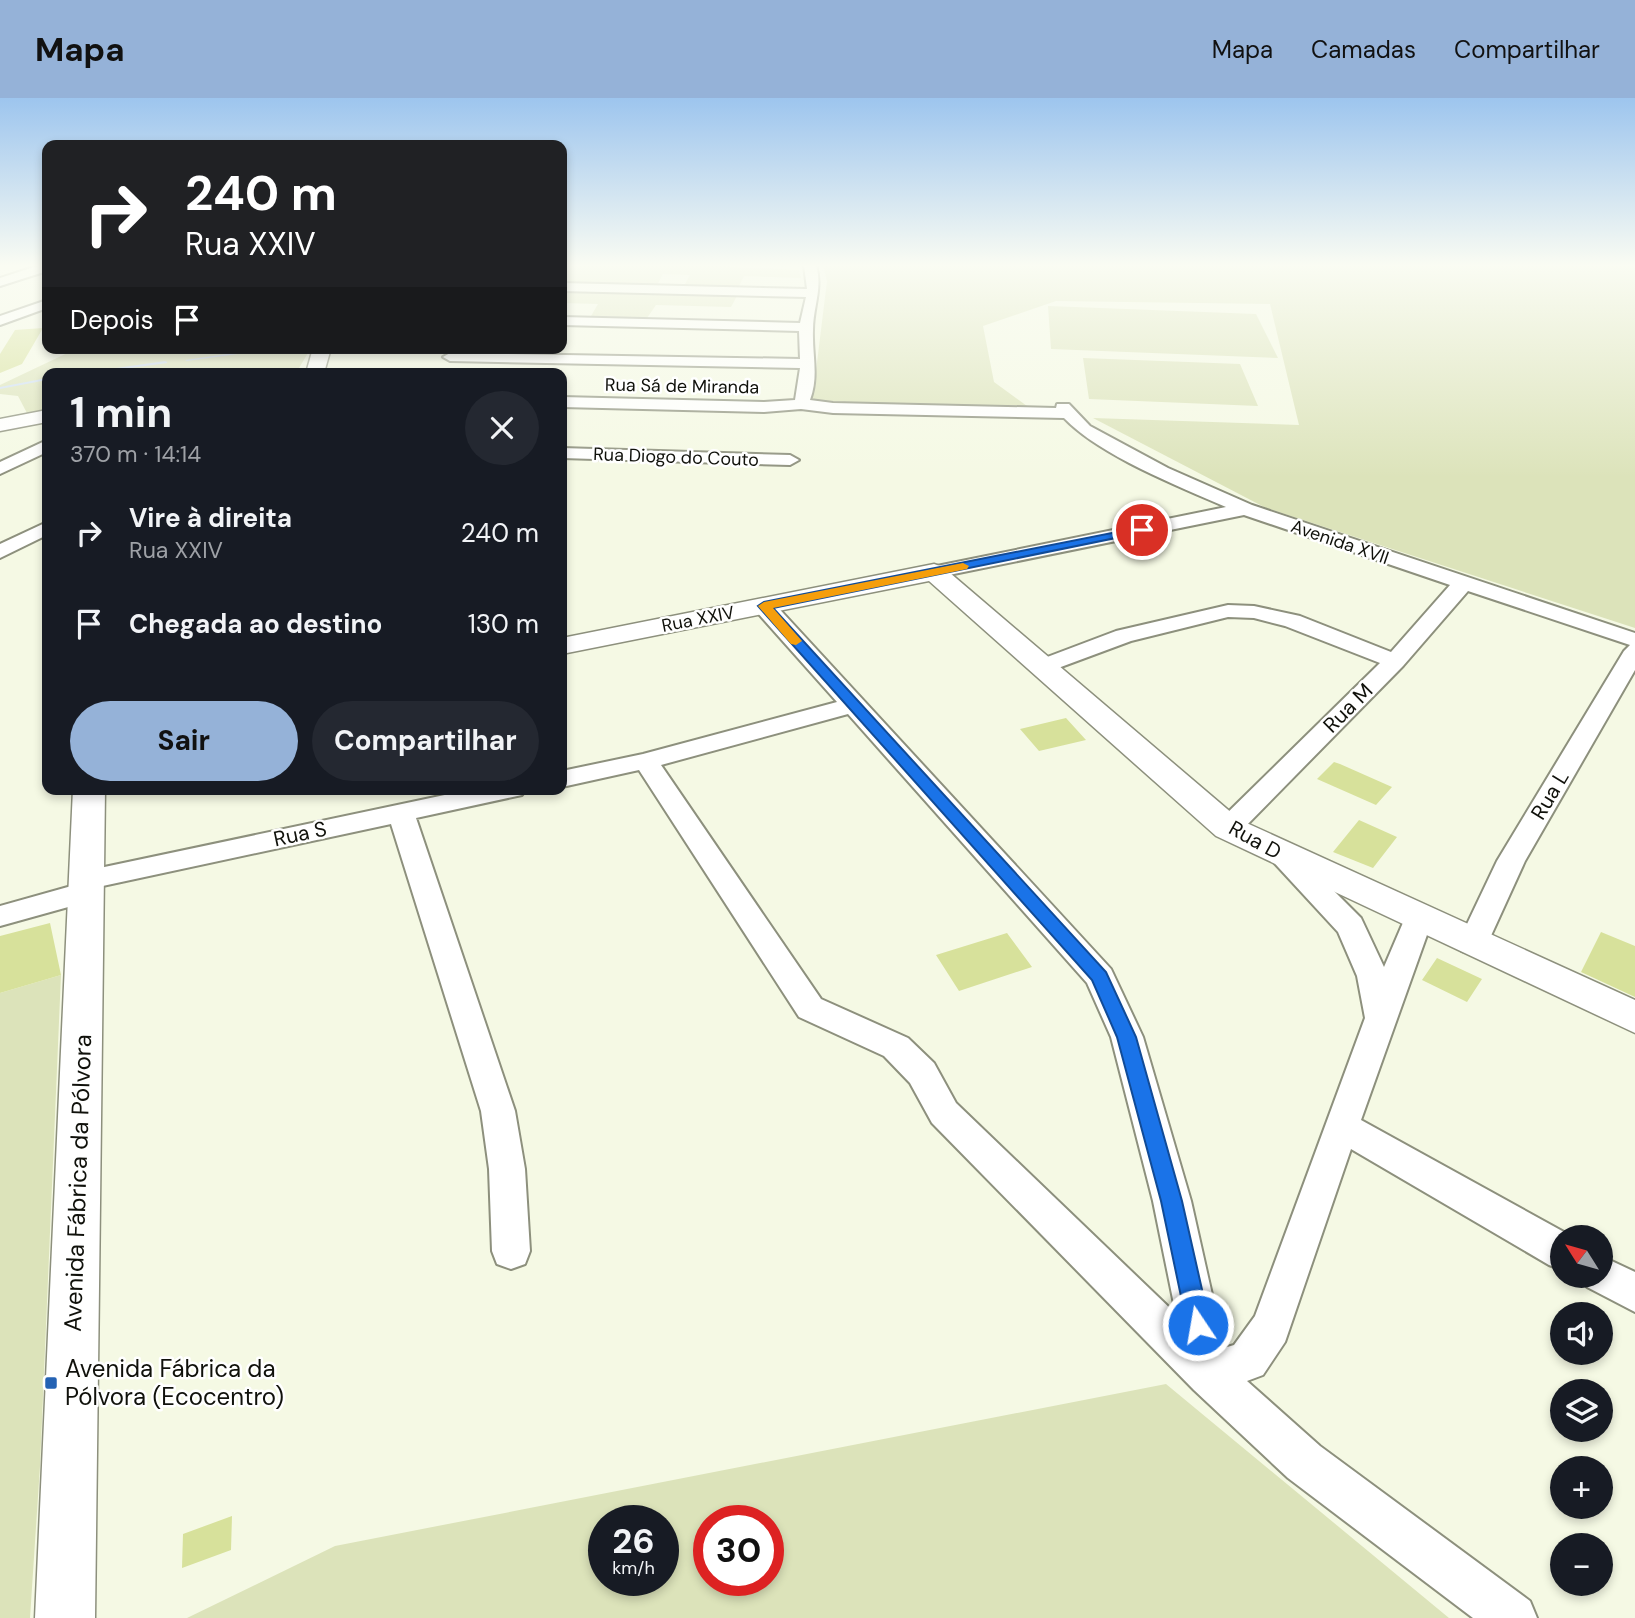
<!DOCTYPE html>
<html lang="pt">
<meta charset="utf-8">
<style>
:root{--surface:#171b24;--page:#242831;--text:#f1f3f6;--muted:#9ea1a6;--accent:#95b2d8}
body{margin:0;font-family:"DM Sans",sans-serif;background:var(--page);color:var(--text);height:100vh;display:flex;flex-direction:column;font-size:26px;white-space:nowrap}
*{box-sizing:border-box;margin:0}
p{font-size:23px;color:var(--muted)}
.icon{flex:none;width:38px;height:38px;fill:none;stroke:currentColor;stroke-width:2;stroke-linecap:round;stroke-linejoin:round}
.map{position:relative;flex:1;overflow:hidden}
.details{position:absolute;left:42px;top:270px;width:525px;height:427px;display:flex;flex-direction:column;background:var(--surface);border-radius:14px;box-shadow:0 4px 10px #0003}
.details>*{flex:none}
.hud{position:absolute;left:42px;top:42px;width:525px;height:214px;border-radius:14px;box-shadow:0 4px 10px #0003;background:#202124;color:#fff;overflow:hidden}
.needle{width:46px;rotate:307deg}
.controls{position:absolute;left:1550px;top:1127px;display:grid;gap:14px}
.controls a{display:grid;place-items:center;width:63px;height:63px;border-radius:50%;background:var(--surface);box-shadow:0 4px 10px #0003;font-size:35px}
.speed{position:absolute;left:588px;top:1407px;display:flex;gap:14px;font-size:35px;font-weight:700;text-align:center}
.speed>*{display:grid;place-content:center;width:91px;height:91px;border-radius:50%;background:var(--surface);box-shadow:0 4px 10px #0003;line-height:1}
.speed small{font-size:18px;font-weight:400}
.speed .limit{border:10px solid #d22;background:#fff;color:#111}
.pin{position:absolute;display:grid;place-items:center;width:60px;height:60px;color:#fff;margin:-30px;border:4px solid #fff;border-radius:50%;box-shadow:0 2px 7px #0007}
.me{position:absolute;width:77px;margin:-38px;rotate:348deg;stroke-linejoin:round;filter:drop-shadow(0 0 5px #0008)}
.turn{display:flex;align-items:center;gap:24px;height:147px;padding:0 28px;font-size:32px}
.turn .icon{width:91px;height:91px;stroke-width:2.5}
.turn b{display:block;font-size:49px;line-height:60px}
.then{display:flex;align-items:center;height:66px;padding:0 28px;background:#0003;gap:14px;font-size:26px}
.round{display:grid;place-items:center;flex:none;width:74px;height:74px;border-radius:37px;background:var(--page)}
.overview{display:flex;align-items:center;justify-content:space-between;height:119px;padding:0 28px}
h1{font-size:42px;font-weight:700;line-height:52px}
.action{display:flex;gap:14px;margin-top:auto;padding:14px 28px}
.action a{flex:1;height:80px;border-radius:42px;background:var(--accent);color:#111;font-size:28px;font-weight:700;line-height:80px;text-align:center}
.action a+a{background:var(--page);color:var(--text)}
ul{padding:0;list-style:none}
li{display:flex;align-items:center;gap:21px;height:91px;padding:0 28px}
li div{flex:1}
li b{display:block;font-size:26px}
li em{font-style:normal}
header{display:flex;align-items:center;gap:42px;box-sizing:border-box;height:98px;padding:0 35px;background:var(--accent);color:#111}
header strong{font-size:33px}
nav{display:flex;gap:38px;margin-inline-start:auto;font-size:24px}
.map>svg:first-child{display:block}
</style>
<header>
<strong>Mapa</strong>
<nav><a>Mapa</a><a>Camadas</a><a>Compartilhar</a></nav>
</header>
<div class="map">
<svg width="1635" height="1520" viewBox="0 0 1635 1520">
<rect width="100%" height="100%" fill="#f5f9e4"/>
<path fill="#dce3ba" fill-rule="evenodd" d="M562,167H691L799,172L801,180L744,178L738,190H683L690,177L663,176L656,189L562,187Z
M823,167H1635V530L1266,410L1093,320L1299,327L1270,206L1056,203L983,228L994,284L1027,308L812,305L827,183Z
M562,192L738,196L731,209L656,207L647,220L591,218L598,206L562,205Z
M1048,208L1256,216L1278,260L1051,251Z
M78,250H311L299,270L283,275H47V314L28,317L18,298L0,296V287Z
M1083,260L1240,266L1258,308L1089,301Z
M61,877L40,1368L30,1520H0V895Z
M1166,1286L1449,1520H187L335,1448ZM604,1423H663V1482H604ZM709,1423H768V1482H709Z"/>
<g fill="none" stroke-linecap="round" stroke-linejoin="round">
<path fill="#cedef6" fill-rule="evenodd" d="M268,250H282L187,263L185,262Z
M165,263L167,264V265L95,275H81Z
M47,280V282L0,291V289Z"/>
</g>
<path fill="#d7e19b" d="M43,230L22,266L0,275V256L15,232Z
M1066,620L1086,642L1039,653L1020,631Z
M1334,664L1340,666L1392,689L1376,707L1317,681Z
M1359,722L1397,739L1373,770L1333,754Z
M50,825L61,877L0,895V838Z
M1601,834L1635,848V899L1581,874Z
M1007,835L1032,869L959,893L936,857Z
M1437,860L1482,881L1467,904L1422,882Z
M232,1418L231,1452L182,1470L183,1436Z"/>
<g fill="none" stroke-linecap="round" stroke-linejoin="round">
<g stroke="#8d907d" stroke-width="4">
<path id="minor" d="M40,167H47V173L0,188V180Z
M804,167H816C823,190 813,209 813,232C812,257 819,278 810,302L833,305L1056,310L1057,306H1069L1090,328L1168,370L1252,407L1635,535V572L1525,763L1484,853L1473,856L1462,853L1458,845L1497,763L1624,553L1630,547L1468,493L1403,568L1238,736L1228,739L1218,736L1214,730L1218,724L1380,565L1285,528L1254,520L1228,519L1131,543L1042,576L1034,574L1031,569L1034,564L1116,533L1228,507L1254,508L1300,518L1391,554L1450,487L1244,417L934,480L927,478L924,474L927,470L1226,409C1178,388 1099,357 1064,320L833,315L801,311L764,314L562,309V299L764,304L795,302L800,270L450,263L443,259L450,255L800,261L799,233L562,227V219L800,225L806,199L562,193V185L807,191Z
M47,202V210L0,227V218Z
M47,342V354L0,376V364Z
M562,350L790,357L799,362L790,367L562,360Z
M47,424V437L0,460V446Z
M764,502L772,503L1111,871L1143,939L1191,1103L1224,1250L1234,1247L1255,1218L1365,920L1357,878L1338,834L1266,756L1270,749L1280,747L1290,749L1361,820L1384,869L1408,813L1418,810L1428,813L1433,820L1361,1022L1573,1139H1563V1172L1549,1167L1351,1051L1285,1244L1263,1277L1247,1283L1320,1348L1530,1503L1537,1520H1473L1288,1380L1194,1292L932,1025L910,985L884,958L799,919L639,672L562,689V673L643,656L837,604L756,513L753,508L756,503ZM848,616L1087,885L1111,939L1153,1103L1176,1216L956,1005L934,965L908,940L821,901L661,667Z
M473,691H526L522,697L416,720L515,1013L525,1071L530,1153L525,1166L511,1171L497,1166L492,1153L489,1071L481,1013L391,726L98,789L101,794L97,801L0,828V808L75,787L72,782L76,775Z
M1601,1158L1635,1174V1214L1587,1189L1582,1178H1601Z"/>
</g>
<g stroke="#8d907d" stroke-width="3">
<path id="tertiary" d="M313,250H331L324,275H306Z
M47,312V324L0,333V321Z
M934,466L943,469L1240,722L1635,902V935L1216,738L929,483L562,556V540Z
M73,691H105L95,1520H35Z"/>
</g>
<use href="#minor" fill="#fff" fill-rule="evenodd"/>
<use href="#tertiary" fill="#fff" fill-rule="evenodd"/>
</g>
<linearGradient id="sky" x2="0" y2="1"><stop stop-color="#9dc5ee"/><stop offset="0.44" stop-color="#fafcf3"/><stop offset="1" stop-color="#fafcf3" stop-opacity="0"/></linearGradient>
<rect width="1635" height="380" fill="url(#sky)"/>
<path fill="#1a73e8" stroke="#114b97" stroke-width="2" d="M1142,429L1147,432L1145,434L773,510L1106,874L1136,939L1182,1103L1210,1227L1207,1235L1198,1238L1190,1235L1187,1227L1161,1103L1117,939L1092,882L758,508L764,504Z"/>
<path fill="#f59e0b" d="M963,465L969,468L967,471L773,510L802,543L796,547L791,546L758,508L764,504Z"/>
<rect fill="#2462b3" stroke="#fff" stroke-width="2.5" x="44" y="1278" width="14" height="14" rx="3.5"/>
<g text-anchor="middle" stroke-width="5" stroke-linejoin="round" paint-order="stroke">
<g font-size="18" fill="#10110b" stroke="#fff">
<text transform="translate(682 288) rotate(1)" y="6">Rua Sá de Miranda</text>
<text transform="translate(676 359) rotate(2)" y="6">Rua Diogo do Couto</text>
<text transform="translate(1340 444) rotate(19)" y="6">Avenida XVII</text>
<text transform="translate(698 521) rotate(-11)" y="6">Rua XXIV</text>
</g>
<g font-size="21" fill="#10110b" stroke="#fff">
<text transform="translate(1348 610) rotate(-45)" y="7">Rua M</text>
<text transform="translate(1550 697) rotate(-59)" y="7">Rua L</text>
<text transform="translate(300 736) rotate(-12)" y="7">Rua S</text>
<text transform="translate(1255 742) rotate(29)" y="7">Rua D</text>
</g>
<g font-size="24" fill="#10110b" stroke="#fff">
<text transform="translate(78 1085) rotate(-88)" y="8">Avenida Fábrica da Pólvora</text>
</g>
<g font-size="24" fill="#10110b" stroke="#fff" text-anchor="start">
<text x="65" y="1279">Avenida Fábrica da<tspan x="65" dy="28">Pólvora (Ecocentro)</tspan></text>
</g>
</g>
</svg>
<div class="controls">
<a><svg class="needle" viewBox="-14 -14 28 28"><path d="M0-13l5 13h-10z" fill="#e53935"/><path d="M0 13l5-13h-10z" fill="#9ea1a6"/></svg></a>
<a><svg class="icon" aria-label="sound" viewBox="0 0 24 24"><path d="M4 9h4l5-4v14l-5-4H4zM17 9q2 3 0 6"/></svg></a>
<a><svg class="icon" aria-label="layers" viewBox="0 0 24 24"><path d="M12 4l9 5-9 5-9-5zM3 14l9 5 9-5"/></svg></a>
<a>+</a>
<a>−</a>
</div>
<div class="speed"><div>26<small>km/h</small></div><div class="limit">30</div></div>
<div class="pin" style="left:1142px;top:432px;background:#d93025"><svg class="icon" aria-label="arrive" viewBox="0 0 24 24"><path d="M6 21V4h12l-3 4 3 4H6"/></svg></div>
<svg class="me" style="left:1198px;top:1227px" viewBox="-20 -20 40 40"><circle r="17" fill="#1a73e8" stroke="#fff" stroke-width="3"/><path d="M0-11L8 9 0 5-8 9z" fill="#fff"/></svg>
<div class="hud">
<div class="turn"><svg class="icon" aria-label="right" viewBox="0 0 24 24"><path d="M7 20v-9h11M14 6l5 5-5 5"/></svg><div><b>240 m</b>Rua XXIV</div></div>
<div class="then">Depois<svg class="icon" aria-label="arrive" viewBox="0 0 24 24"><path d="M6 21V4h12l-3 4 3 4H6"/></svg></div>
</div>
<section class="details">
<div class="overview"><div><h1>1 min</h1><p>370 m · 14:14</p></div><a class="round"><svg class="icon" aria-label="close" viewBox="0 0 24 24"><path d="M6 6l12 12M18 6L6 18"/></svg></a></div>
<ul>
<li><svg class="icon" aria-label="right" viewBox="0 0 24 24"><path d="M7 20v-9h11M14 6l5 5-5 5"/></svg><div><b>Vire à direita</b><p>Rua XXIV</p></div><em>240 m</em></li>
<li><svg class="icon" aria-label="arrive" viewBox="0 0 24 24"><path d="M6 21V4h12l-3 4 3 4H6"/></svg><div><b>Chegada ao destino</b></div><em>130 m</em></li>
</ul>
<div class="action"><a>Sair</a><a>Compartilhar</a></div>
</section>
</div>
